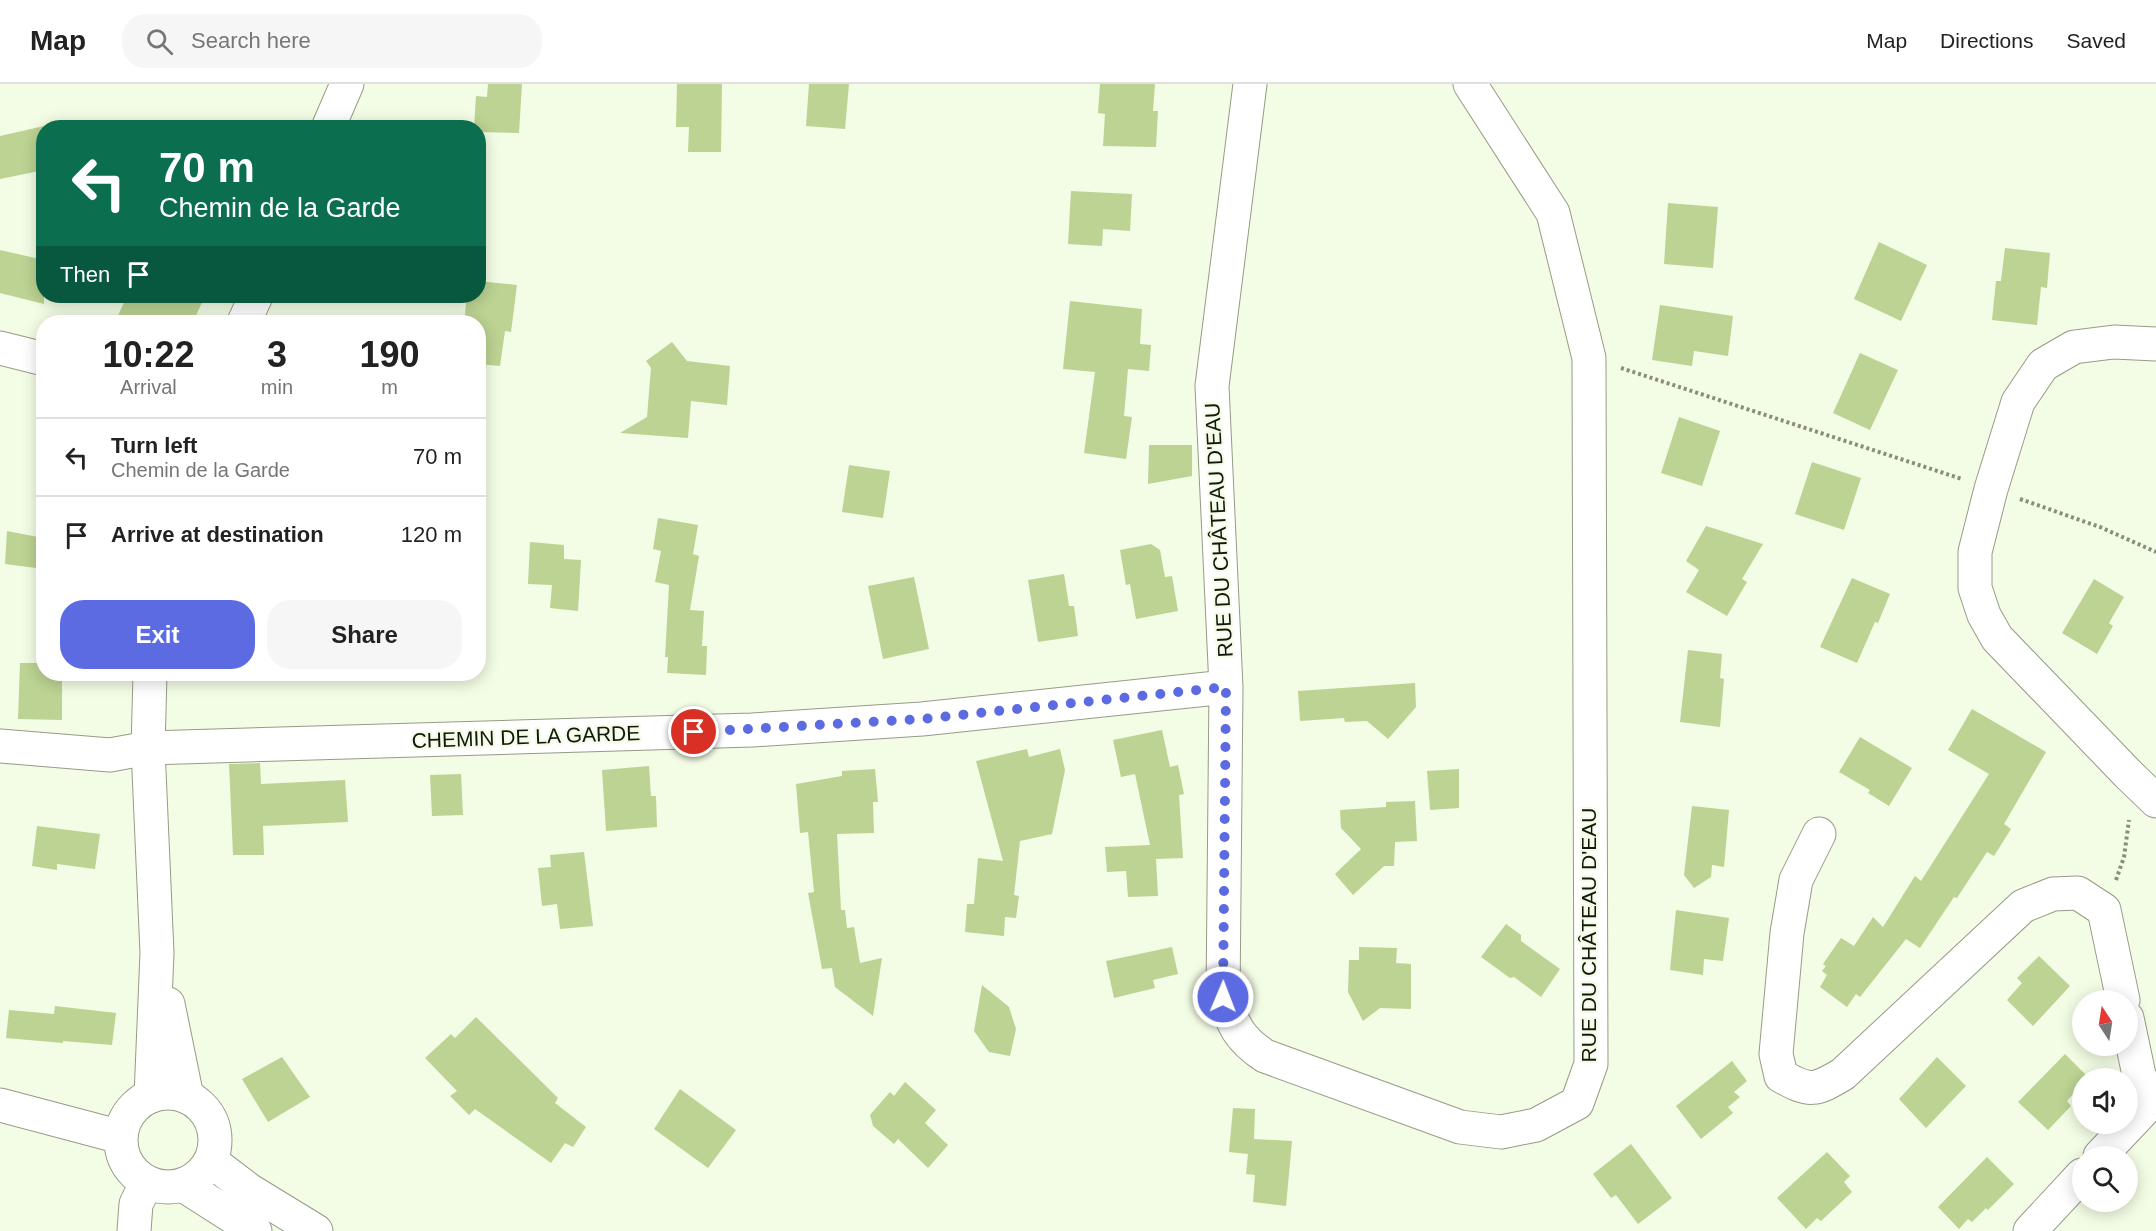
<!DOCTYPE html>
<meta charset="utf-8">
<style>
:root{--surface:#fff;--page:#f6f6f6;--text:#222;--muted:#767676;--line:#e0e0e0;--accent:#5d6be2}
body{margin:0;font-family:Arial,sans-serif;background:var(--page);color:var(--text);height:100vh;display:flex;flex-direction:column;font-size:22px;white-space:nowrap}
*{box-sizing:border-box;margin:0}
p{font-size:20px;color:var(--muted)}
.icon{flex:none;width:33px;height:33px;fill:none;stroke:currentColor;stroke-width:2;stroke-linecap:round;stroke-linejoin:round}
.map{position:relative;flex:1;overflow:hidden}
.side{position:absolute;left:36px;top:231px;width:450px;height:366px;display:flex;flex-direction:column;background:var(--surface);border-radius:24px;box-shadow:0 3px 15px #0003}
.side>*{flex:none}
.top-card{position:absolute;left:36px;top:36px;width:450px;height:183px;border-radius:24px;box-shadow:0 3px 15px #0003;background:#0b6e4f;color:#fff;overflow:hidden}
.needle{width:39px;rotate:348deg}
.controls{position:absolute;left:2072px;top:906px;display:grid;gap:12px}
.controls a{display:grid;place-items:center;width:66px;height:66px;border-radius:50%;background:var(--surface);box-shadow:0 3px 15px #0003;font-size:30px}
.pin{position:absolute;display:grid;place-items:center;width:51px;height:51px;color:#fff;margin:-26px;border:3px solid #fff;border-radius:50%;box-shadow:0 2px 6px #0007}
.me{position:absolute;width:66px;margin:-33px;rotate:1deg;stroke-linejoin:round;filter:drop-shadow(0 0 4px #0008)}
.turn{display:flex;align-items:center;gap:21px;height:126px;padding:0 24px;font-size:27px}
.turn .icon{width:78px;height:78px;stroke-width:2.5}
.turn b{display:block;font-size:42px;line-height:51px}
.then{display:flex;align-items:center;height:57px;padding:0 24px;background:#0003;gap:12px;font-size:22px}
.eta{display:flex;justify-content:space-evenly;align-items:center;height:102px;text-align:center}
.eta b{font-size:36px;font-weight:600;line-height:42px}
.cta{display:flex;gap:12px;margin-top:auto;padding:12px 24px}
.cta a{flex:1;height:69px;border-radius:24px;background:var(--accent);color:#fff;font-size:24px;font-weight:600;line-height:69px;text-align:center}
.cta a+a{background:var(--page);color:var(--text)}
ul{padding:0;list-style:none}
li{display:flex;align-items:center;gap:18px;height:78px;padding:0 24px;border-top:2px solid var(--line)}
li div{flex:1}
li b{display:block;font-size:22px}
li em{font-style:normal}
header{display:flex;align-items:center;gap:36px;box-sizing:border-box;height:84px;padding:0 30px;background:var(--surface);border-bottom:2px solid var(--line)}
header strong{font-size:28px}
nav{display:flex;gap:33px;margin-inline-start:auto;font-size:21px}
.search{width:420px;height:54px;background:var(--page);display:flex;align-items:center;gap:15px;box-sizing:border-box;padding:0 21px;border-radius:24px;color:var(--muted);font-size:22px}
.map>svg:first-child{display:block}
</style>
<header>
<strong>Map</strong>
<div class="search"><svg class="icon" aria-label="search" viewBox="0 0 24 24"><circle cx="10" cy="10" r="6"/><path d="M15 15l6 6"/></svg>Search here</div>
<nav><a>Map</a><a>Directions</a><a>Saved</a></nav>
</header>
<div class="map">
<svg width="2156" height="1147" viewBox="0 0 2156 1147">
<rect width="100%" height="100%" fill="#f3fce4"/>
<path fill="#bcd393" d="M488,0H522L519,49L478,48V44H474L476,12L487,13Z
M677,0H722L721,68H688L689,43H676Z
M809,0H849L845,45L806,42Z
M1100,0H1155L1153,27H1158L1156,63L1103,62L1105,30L1098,29Z
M44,42V86L0,95V52Z
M1071,107L1132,110L1130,147L1103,145L1102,162L1068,160Z
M1668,119L1718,123L1713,184L1664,180Z
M1879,158L1927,181L1901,237L1854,215Z
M2005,164L2050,169L2047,204L2041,203L2037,241L1992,236L1996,197H2001Z
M0,166L44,176V220L0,209Z
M478,197L517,201L511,248L505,247L500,282L478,280V238H464L467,212H478Z
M127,212H205L193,238H115Z
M1070,217L1142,225L1140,260L1151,261L1149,287L1128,285L1124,332L1132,333L1126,375L1084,369L1095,288L1063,285Z
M1660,221L1733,232L1728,272L1694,267L1692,282L1652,276Z
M672,258L687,277L730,282L727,321L691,317L688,354L620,349L647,333L651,284L646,277Z
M1860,269L1898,286L1870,346L1833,329Z
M1679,333L1720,347L1702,402L1661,389Z
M1149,361H1192V392L1148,400Z
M1812,378L1861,394L1844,446L1795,430Z
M849,381L890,387L883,434L842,428Z
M658,434L698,441L693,470L699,472L690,526L704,527L702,562H707L706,591L667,589L668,573H665L669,501L655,498L661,467L653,465Z
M1706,442L1763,460L1742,495L1747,498L1727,532L1686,508L1699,486L1686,477Z
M7,447L38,453L37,458L44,459V485L5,480Z
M530,458L564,461V475L581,476L578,527L550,524L552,501L528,500Z
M1151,460L1160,466L1165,493L1172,492L1178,527L1136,535L1130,500L1126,501L1120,466Z
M1064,490L1069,522H1074L1078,552L1038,558L1028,496Z
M914,493L929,565L883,575L868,502Z
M1852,494L1890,510L1878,539L1875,538L1857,579L1820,563Z
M2094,495L2124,513L2109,539L2113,542L2097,570L2062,549Z
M1688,566L1722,570L1720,594L1724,595L1720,643L1680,638Z
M20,579H44V590H62V636L18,635Z
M1415,599L1416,623L1388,655L1367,637L1345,638L1344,634L1300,637L1298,607Z
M1972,625L2046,668L2004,740L2011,745L1994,772L1987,768L1957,814L1954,813L1920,864L1906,855L1860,913L1856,910L1847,923L1820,903L1827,891L1822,887L1826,882L1823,880L1841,854L1854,862L1873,833L1883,843L1915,792L1921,797L1989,690L1948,666Z
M1162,646L1170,683L1178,681L1184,710L1179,711L1183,774L1156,775L1158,812L1128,813L1126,787L1107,788L1105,763L1150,761L1135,690L1121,693L1113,656Z
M1860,653L1912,684L1889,722L1868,709L1870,706L1839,688Z
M1027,665L1029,673L1060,665L1065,686L1052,750L1020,757L1014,811L1019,812L1016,834L1005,833L1004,852L965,848L967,820H974L978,774L1003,777L976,677Z
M260,679L261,700L345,696L348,738L263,742L264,771H233L229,680Z
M649,682L651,712H656L657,743L606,747L602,686Z
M875,685L878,718H873L874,749L837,750L841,826H845L847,844L854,843L860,879L882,874L873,932L835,903L832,884L822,885L808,809L814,808L808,748L800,749L796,700L842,692V687Z
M1459,685V724L1430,726L1427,687Z
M461,690L463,731L432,732L430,691Z
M1415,717L1417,757L1395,758L1394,782H1384L1353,811L1335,790L1361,765L1341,744L1340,726L1386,723V718Z
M1692,722L1729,726L1724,783L1712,781L1711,793L1694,804L1684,791Z
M37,742L100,750L95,785L57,780V786L32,782Z
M584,768L593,842L560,845L557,820L542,822L538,784L551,783L550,771Z
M1676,826L1729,834L1723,877L1704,875L1703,891L1670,886Z
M1506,840L1521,851V857L1560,885L1541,913L1514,893L1510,894L1481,873Z
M1172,863L1178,890L1153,896L1155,904L1114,914L1106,877Z
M1359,863L1397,864L1396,879L1411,880V925L1380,924L1363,937L1348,908L1349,876H1359Z
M2039,872L2070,902L2033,942L2007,916L2022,899L2017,894Z
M982,901L1009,923L1016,945L1010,972L989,968L974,947Z
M55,922L116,929L112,961L63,957V959L6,954L9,926L54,930Z
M476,933L558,1014L555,1019L586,1043L573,1063L565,1059L551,1079L475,1025L469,1031L450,1012L457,1007L425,974L451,950L455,954Z
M2065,970L2088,993L2082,994V1000L2067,1017L2071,1022L2048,1046L2018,1018Z
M282,973L310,1013L268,1038L242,995Z
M1937,973L1966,1002L1926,1044L1899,1015Z
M1732,977L1747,997L1734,1008L1740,1013L1728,1023L1733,1029L1701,1055L1676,1022Z
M905,998L936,1026L925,1039L948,1061L928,1084L898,1055L894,1060L873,1042L870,1031L890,1008L894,1012Z
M680,1005L736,1046L708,1084L654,1045Z
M1233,1024L1255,1025L1254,1055L1292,1057L1286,1122L1253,1118L1255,1091L1246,1090L1248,1070L1229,1068Z
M1631,1060L1672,1114L1638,1140L1616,1111L1611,1114L1593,1090Z
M1827,1068L1850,1092L1844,1098L1852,1108L1821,1137L1817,1134L1806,1145L1777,1114Z
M1987,1073L2014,1100L1988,1126L1986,1124L1972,1138L1968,1135L1959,1145L1938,1123Z"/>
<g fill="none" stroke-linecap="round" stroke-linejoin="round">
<g stroke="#949c86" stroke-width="35">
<path id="minor" d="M1250,0L1212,302L1226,603L1223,913C1234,942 1239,955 1265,972L1460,1043L1501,1048L1536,1041L1577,1019L1591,980L1589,274L1553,129L1470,0
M2156,260L2114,258L2074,263L2043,281L2018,318L1991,405L1975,468V504L1984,531L1997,554L2128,690L2156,717
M0,264L44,275
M0,662L110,671L148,664L752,646L922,635L1226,603
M1819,750L1796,796L1787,849L1776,970L1781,992C1810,1008 1815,1007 1843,990L2023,822L2053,810L2078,809L2104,826L2123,916
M2127,934L2139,991L2151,1018L2156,1017
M2100,1072L2151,1018
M134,1147L136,1120L147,1098
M2030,1147L2082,1091"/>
</g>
<g stroke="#949c86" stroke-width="35">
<path id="tertiary" d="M328,44L347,0
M244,238L256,212
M150,590L148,664L157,869L151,1012
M168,920L187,1013"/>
</g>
<g stroke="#949c86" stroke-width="35">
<path id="secondary" d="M121 1056a47 47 0 1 1 94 0a47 47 0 1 1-94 0Z
M0,1021L121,1053
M211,1077L249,1106L316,1147
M183,1101L255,1147"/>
</g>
<path stroke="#878e7d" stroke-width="4" stroke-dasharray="3 3" stroke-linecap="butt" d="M1621,284L1962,395
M2020,415L2100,443L2156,468
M2116,796L2124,773L2129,736"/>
<use href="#minor" stroke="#fff" stroke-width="33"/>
<use href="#tertiary" stroke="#fff" stroke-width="33"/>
<use href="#secondary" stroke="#fff" stroke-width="33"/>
</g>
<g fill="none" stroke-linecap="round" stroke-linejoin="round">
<path stroke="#5d6be2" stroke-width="10" stroke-dasharray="0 18" d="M694,648L922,635L1226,603L1223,913"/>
</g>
<g text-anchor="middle" stroke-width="4.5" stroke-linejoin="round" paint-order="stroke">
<g font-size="21" fill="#14170f" stroke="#f3fce4">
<text transform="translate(1219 446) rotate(-93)" y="7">RUE DU CHÂTEAU D'EAU</text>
<text transform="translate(526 653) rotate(-2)" y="7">CHEMIN DE LA GARDE</text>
<text transform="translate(1589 851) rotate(-90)" y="7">RUE DU CHÂTEAU D'EAU</text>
</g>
</g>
</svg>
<div class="controls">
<a><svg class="needle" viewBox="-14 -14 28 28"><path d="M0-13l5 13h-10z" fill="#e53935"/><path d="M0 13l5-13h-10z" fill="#767676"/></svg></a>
<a><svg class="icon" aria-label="sound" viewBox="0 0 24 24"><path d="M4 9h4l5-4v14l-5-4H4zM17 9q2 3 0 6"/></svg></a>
<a><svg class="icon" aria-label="search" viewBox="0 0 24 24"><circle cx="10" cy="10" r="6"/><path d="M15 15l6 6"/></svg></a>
</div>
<div class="pin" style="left:694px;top:648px;background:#d93025"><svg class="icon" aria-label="arrive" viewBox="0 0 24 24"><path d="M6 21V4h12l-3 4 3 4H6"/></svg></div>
<svg class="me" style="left:1223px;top:913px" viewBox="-20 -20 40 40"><circle r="17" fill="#5d6be2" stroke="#fff" stroke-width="3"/><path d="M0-11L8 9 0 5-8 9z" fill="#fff"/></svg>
<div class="top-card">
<div class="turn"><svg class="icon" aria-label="left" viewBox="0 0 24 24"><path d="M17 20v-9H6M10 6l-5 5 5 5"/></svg><div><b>70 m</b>Chemin de la Garde</div></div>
<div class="then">Then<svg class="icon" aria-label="arrive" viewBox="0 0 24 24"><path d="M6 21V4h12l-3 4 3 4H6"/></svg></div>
</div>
<section class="side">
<div class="eta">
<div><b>10:22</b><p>Arrival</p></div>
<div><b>3</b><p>min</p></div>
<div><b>190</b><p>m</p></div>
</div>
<ul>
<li><svg class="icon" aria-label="left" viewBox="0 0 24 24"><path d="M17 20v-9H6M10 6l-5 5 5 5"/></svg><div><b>Turn left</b><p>Chemin de la Garde</p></div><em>70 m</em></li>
<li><svg class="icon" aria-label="arrive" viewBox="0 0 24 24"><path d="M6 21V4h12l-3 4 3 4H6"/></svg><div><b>Arrive at destination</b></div><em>120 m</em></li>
</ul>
<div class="cta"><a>Exit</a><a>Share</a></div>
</section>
</div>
